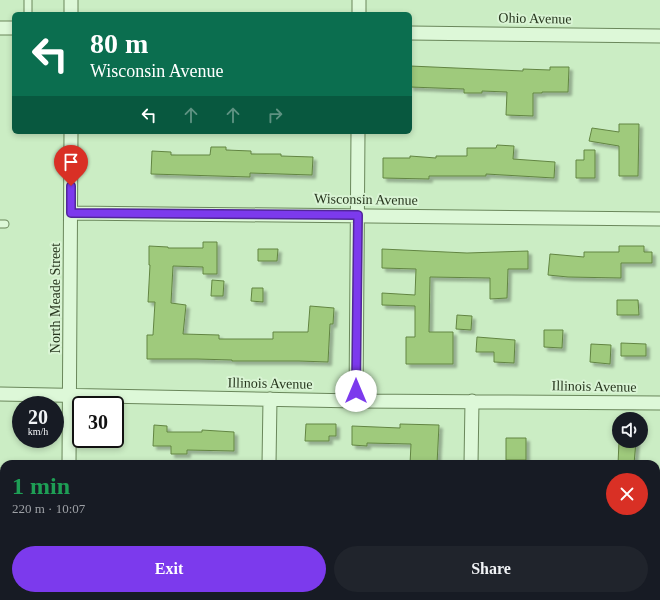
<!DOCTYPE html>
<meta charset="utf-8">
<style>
:root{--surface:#171b24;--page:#20242c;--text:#f1f3f6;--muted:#9ea1a6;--accent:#7c3aed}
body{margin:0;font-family:Georgia,serif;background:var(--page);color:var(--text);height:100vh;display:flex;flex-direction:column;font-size:15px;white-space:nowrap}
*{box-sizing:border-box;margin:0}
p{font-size:13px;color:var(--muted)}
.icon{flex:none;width:22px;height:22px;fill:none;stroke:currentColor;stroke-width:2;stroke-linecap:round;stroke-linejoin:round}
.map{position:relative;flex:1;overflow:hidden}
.side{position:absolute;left:0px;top:460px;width:660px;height:140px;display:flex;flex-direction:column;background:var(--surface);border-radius:12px 12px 0 0;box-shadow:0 2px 6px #0003}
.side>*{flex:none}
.guide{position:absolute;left:12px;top:12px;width:400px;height:122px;border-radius:6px;box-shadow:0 2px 6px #0003;background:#0b6e4f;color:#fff;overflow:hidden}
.buttons{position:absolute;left:612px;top:412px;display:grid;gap:8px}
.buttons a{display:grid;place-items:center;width:36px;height:36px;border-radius:50%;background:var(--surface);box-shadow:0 2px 6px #0003;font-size:20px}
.speed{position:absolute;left:12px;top:396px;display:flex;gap:8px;font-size:20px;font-weight:700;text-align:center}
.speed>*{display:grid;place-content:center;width:52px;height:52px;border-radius:50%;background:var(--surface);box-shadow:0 2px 6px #0003;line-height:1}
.speed small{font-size:10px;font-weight:400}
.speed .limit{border:2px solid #111;border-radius:6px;background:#fff;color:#111}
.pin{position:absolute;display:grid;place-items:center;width:34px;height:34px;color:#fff;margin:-41px -17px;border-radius:50% 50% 50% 0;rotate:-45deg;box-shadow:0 0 4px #0007}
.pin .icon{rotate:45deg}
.me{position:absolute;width:44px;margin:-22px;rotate:0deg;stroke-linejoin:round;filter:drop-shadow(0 0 3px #0008)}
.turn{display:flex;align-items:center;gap:14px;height:84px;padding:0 12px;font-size:18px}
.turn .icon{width:52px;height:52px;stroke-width:2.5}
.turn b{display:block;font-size:28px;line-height:34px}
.lanes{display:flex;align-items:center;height:38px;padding:0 12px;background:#0003;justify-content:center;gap:20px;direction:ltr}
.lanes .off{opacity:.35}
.round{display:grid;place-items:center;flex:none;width:42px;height:42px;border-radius:21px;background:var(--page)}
.overview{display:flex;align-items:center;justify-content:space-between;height:68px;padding:0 12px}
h1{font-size:24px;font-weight:700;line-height:30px;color:#1e9e55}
.button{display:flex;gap:8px;margin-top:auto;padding:8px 12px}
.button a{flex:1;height:46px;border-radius:24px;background:var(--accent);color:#fff;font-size:16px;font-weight:700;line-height:46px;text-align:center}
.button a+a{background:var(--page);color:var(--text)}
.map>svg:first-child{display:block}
</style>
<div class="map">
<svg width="660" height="600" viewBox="0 0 660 600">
<defs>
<filter id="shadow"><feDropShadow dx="3.5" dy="3.5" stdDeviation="1" flood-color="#0004"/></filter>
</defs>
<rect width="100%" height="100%" fill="#cbedc4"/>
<path fill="#9fca7c" stroke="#628542" filter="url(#shadow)" d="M410,66L523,71V69L550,70V67H569L568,92H542V93H533V116L506,115L507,92L482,91V93H464V89L410,87Z
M619,124H639L638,176H619V146L589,141L592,128L619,132Z
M497,145L514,146L513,159L555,162L554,178L486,174V176H429V179L383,178V158H410V156L436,158V156H467V148H496Z
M211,147H226V150L251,151V154H281V156L313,157L312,175L250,173V177L151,174L152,151L171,152V155H210Z
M584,150H595V178H576V160H584Z
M203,242H217V274H203V267L173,266L171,303L186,305L183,334L219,335V339H273V332H308L310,306L334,308L333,324H330L328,362L299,361H232V360L197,359H147V335H153L155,302H148L150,265H149V246L168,247V248H203Z
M619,246H644V252H652V263H621V278L568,277L548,275L550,254L584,257V252H619Z
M258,249H278L277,261H258Z
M382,249L467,253L528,251V269H508L507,298L490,299V278L430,277L429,332H453V364H406V337H415V306L382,305V293L415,295L416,269L382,268Z
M212,280L224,281L223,296H211Z
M252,288H263V302L251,301Z
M617,300H638L639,315H617Z
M457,315L472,316L471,330L456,329Z
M544,330H563L562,348L544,347Z
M477,337L515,340L514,363L494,362V352H476Z
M621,343L646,344V356H621Z
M591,344L611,345L610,364L590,362Z
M306,424H336V436H329V441H305Z
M400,424L439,425L437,464H410L411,444L367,443V446L352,445V426L400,428Z
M154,425L167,426V432H202V430L234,432V451L187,450V454H171V446H153Z
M506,438H526V460H506Z
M619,441H636L634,464H618Z"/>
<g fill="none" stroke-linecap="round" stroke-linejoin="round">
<g stroke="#6a875b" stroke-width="9">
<path id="service" d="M28,0V14
M0,224H5
M0,472H4
M0,559H4
M20,600V596"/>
</g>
<g stroke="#6a875b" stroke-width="15">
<path id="minor" d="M71,14V0
M359,14V0
M0,28H14
M410,33L660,36
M71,213L660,219
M0,394L356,401L660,403
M356,401L358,132
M69,464L71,132
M269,464L270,399
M471,464L472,401
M68,600V596
M269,600V596
M469,600L470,596"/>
</g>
<use href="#service" stroke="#ddf8d8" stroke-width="7"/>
<use href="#minor" stroke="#ddf8d8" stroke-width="13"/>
</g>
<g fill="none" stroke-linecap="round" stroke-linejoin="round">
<g stroke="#51269a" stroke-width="10">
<path id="route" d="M71,186V213L358,215L356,391"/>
</g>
<use href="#route" stroke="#7c3aed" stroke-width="7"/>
</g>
<g text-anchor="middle" stroke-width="4" stroke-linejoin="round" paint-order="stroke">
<g font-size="14" fill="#28371f" stroke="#d9f4d4">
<text transform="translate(535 18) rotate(1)" y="5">Ohio Avenue</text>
<text transform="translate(366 199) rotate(1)" y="5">Wisconsin Avenue</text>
<text transform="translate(55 298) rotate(-90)" y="5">North Meade Street</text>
<text transform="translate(270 383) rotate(1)" y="5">Illinois Avenue</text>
<text transform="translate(594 386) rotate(1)" y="5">Illinois Avenue</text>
</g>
</g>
</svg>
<div class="buttons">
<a><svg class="icon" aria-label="sound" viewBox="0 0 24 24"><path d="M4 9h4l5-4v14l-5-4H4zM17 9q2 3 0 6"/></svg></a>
</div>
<div class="speed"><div>20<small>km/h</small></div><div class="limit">30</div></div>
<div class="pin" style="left:71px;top:186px;background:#d93025"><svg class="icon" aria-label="arrive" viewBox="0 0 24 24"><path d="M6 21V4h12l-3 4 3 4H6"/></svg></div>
<svg class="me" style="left:356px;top:391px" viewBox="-20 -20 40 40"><circle r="19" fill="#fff"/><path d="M0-13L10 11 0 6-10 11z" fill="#7c3aed"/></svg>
<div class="guide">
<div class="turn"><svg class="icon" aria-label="left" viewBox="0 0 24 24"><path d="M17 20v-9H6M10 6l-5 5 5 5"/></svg><div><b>80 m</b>Wisconsin Avenue</div></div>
<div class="lanes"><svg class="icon" aria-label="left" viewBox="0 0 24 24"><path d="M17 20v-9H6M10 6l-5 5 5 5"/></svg><svg class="icon off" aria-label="ahead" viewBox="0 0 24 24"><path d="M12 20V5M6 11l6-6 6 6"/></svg><svg class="icon off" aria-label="ahead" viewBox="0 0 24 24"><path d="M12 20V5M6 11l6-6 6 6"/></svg><svg class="icon off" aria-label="right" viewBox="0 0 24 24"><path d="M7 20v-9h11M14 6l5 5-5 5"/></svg></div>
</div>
<section class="side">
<div class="overview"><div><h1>1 min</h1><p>220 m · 10:07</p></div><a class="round" style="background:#d93025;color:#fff"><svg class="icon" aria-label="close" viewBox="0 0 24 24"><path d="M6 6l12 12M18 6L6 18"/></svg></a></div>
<div class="button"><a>Exit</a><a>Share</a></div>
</section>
</div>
